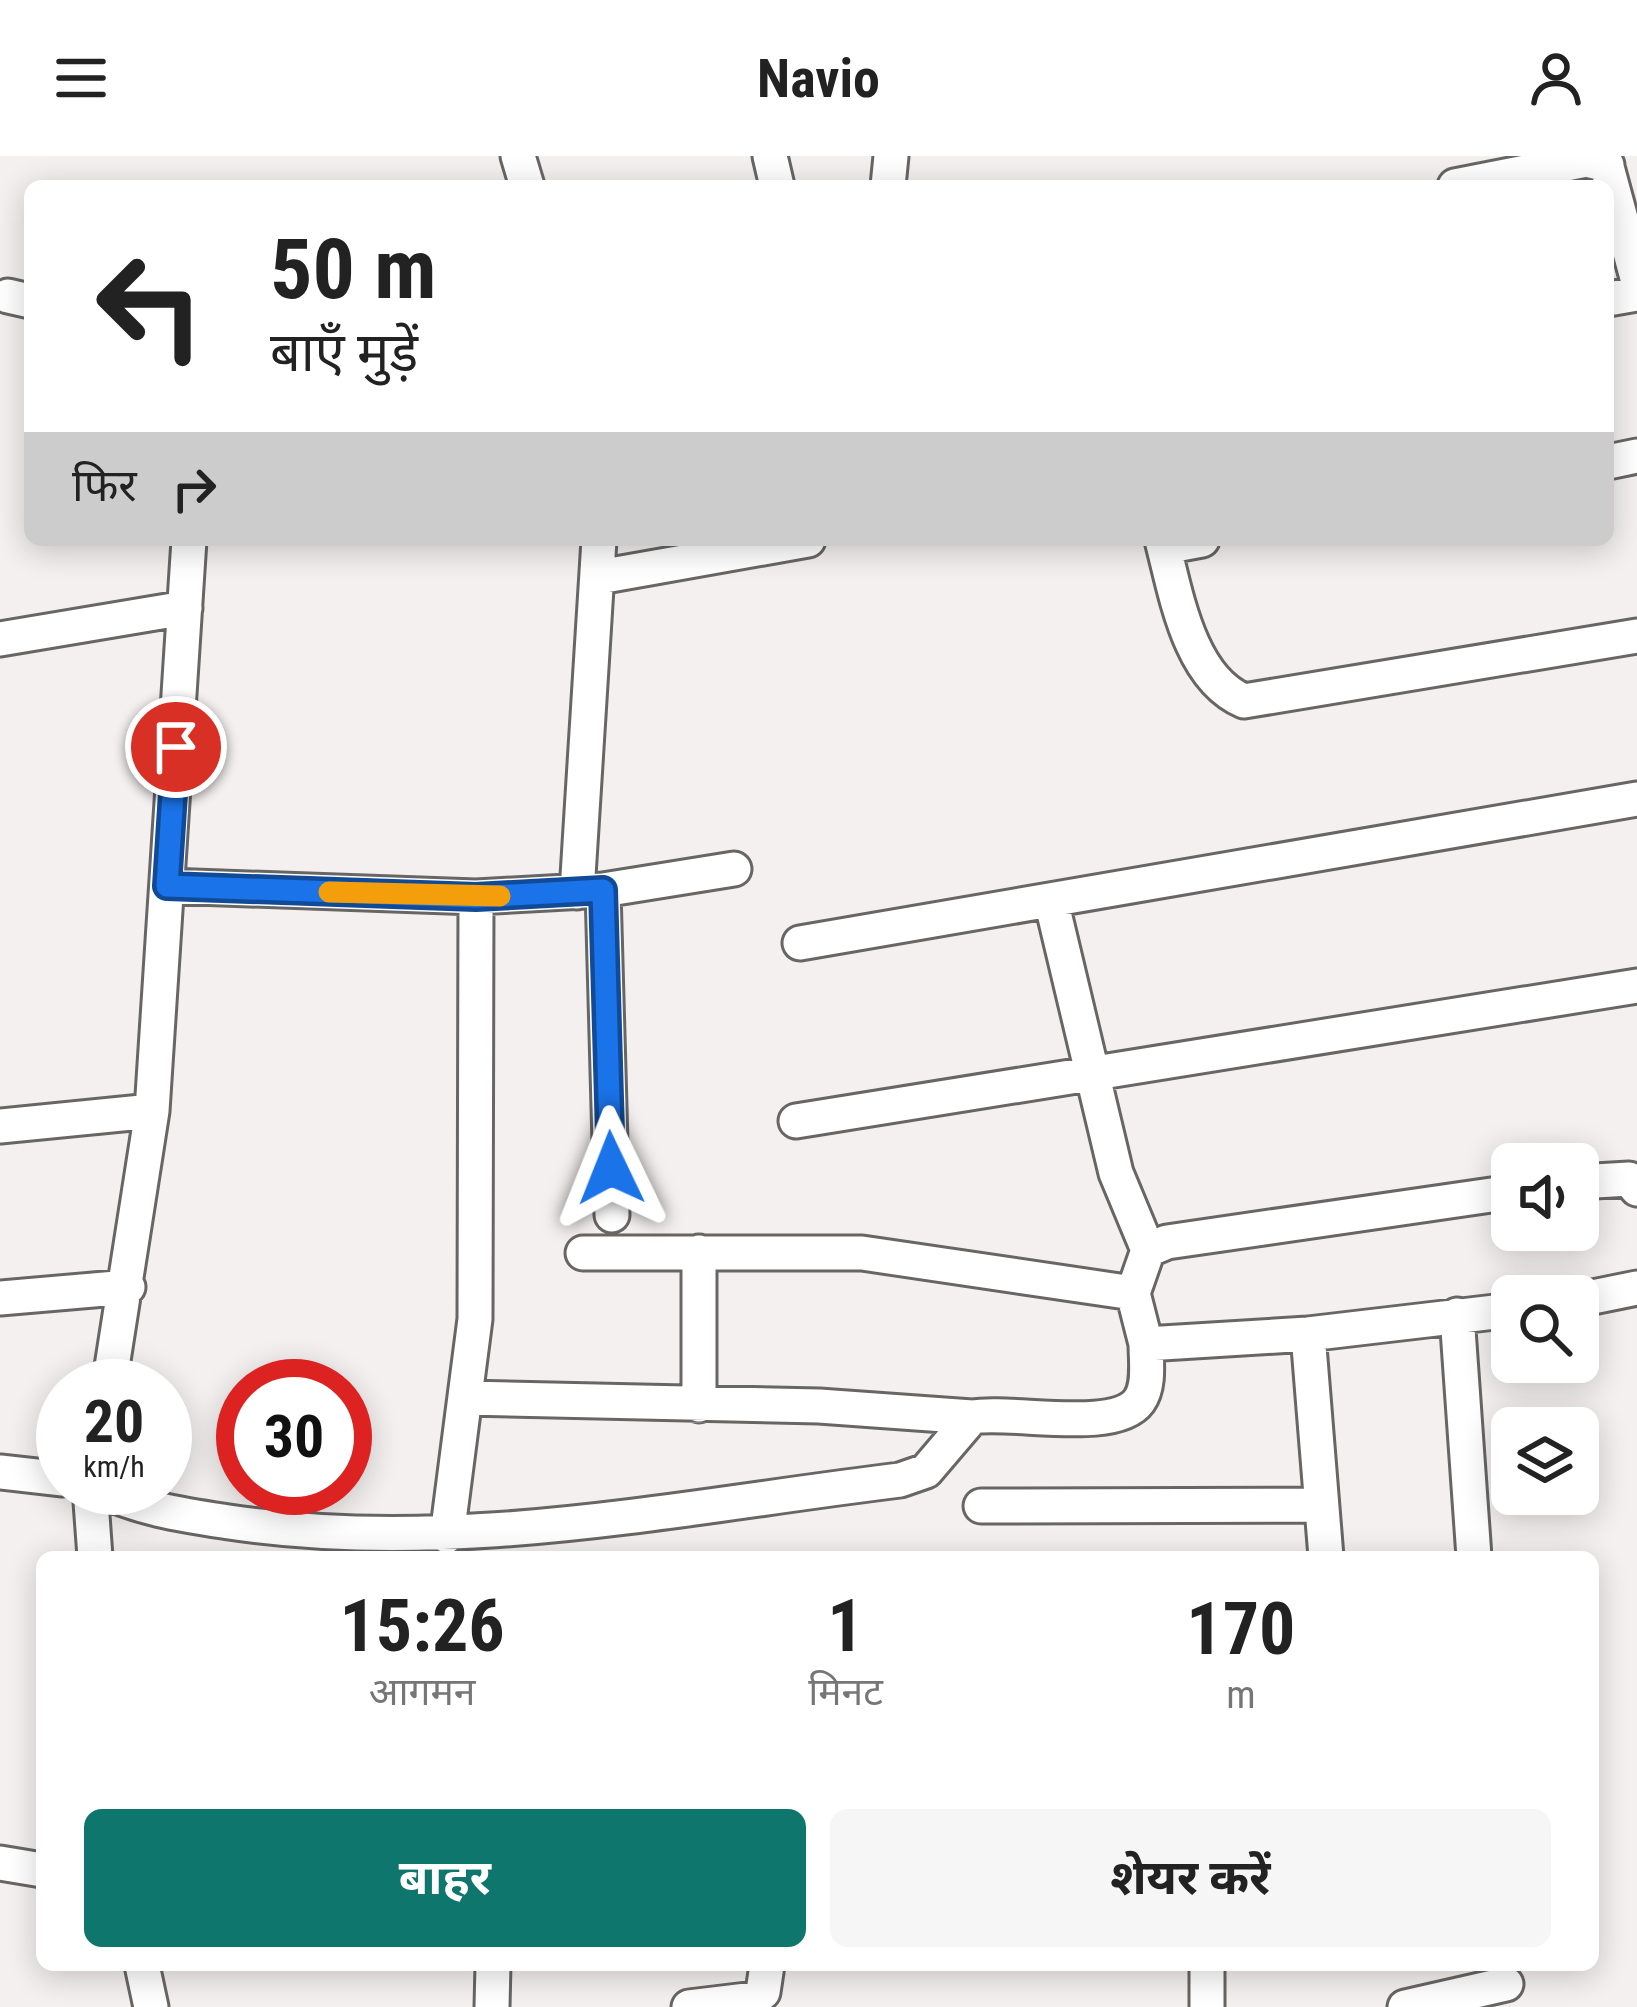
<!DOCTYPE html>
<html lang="hi">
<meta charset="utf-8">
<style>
:root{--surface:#fff;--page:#f6f6f6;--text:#222;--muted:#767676;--accent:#0f766e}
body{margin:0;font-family:"Roboto Condensed","Noto Sans Devanagari",sans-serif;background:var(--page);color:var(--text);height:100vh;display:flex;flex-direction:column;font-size:45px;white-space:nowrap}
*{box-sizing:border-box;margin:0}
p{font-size:39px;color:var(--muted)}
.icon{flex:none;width:66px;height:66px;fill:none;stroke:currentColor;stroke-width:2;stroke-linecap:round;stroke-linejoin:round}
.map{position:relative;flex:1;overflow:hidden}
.sheet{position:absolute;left:36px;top:1395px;width:1563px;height:420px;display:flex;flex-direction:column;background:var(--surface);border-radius:18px;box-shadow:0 6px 30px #0003}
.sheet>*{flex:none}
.guide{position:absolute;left:24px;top:24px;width:1590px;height:366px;border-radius:18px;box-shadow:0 6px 30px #0003;background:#fff;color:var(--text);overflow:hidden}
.tools{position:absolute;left:1491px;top:987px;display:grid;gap:24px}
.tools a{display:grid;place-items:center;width:108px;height:108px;border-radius:18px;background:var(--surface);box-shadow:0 6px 30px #0003;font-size:60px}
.speed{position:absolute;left:36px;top:1203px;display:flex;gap:24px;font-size:60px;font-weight:700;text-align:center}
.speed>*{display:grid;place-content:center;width:156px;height:156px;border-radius:50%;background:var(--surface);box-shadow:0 6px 30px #0003;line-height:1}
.speed small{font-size:30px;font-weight:400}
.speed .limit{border:18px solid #d22;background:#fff;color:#111}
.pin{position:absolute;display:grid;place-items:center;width:102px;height:102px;color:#fff;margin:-51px;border:6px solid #fff;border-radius:50%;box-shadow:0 3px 12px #0007}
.me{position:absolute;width:132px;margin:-66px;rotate:358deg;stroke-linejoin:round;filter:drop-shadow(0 0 9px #0008)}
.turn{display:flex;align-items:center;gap:42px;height:252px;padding:0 48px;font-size:54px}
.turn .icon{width:156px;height:156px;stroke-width:2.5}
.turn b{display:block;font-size:84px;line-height:102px}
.then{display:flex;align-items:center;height:114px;padding:0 48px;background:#0003;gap:24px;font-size:45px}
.eta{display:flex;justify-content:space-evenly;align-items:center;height:204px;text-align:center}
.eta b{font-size:72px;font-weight:700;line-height:84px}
.button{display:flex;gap:24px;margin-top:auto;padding:24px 48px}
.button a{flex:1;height:138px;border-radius:18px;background:var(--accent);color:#fff;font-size:48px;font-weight:700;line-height:138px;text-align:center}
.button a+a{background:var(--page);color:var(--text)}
header{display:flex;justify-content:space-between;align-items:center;height:156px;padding:0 48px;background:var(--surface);font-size:54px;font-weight:700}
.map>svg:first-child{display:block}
</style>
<header><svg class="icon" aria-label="menu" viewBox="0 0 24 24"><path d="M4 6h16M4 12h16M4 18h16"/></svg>Navio<svg class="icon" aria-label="person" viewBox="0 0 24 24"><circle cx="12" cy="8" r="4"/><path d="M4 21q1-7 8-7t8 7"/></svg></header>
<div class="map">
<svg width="1637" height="1851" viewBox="0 0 1637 1851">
<rect width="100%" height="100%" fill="#f4f0f0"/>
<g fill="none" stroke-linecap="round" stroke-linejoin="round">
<g stroke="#686565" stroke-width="39">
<path id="minor" d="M518,0L527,30
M770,0L777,30
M1604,0L1637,122
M888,30L891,0
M1455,30L1586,4L1607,9
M8,140L30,145
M1608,143L1637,138
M1608,306L1637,300
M1162,384C1176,438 1189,522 1244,545L1637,480
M1164,391L1202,384
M599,421L808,384
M0,483L185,452
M167,730L476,741L603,734L734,713
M603,734L612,1059
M577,736L599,384
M1051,744L1116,1017L1148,1094
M800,787L1637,643
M796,965L1637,830
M0,970L152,955
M1578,1026L1629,1023L1637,1033
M583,1097H862L1133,1137
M0,1142L128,1131
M1578,1144L1637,1132
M1457,1159L1474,1401
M1308,1178L1326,1401
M1146,1188L1133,1137L1148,1094L1167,1086L1512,1036
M109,1230L152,955L189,384
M467,1242L819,1250L972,1261
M699,1249V1096
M0,1316L63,1323
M90,1332L95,1401
M98,1332C140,1353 183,1359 229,1366C452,1400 678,1351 900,1324L926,1315L972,1261C1012,1254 1115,1278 1139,1245C1150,1230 1146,1205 1146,1188L1308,1178L1512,1154
M981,1350L1321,1349
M447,1380L475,1163L476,741
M0,1707L42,1714
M142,1809L151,1851
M1207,1809V1851
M492,1851L493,1809
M689,1851L755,1843L763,1836L767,1809
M1405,1851L1506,1828"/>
</g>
<use href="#minor" stroke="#fff" stroke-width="33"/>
</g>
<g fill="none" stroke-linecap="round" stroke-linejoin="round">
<g stroke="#114b97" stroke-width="30">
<path id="route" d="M176,591L167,730L476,741L603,734L611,1012"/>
</g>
<use href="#route" stroke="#1a73e8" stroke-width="21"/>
<path stroke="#f59e0b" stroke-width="21" d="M329,736L500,740"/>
</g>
</svg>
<div class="tools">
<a><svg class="icon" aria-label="sound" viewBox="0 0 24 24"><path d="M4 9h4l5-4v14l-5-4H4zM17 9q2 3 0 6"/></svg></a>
<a><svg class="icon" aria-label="search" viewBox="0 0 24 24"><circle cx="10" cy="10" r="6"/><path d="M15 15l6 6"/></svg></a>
<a><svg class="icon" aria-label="layers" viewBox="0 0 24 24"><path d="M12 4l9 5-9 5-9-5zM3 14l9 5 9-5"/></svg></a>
</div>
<div class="speed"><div>20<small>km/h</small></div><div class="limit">30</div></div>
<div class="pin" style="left:176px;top:591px;background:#d93025"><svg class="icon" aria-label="arrive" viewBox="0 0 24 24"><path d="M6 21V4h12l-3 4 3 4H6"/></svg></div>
<svg class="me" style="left:611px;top:1012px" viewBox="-20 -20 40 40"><path d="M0-17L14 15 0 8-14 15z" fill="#1a73e8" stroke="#fff" stroke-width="4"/></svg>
<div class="guide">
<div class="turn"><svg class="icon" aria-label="left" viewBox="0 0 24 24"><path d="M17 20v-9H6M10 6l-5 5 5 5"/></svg><div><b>50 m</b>बाएँ मुड़ें</div></div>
<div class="then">फिर<svg class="icon" aria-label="right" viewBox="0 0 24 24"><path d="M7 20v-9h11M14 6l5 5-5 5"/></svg></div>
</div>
<section class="sheet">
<div class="eta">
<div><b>15:26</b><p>आगमन</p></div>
<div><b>1</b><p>मिनट</p></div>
<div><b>170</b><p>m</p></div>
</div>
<div class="button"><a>बाहर</a><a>शेयर करें</a></div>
</section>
</div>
